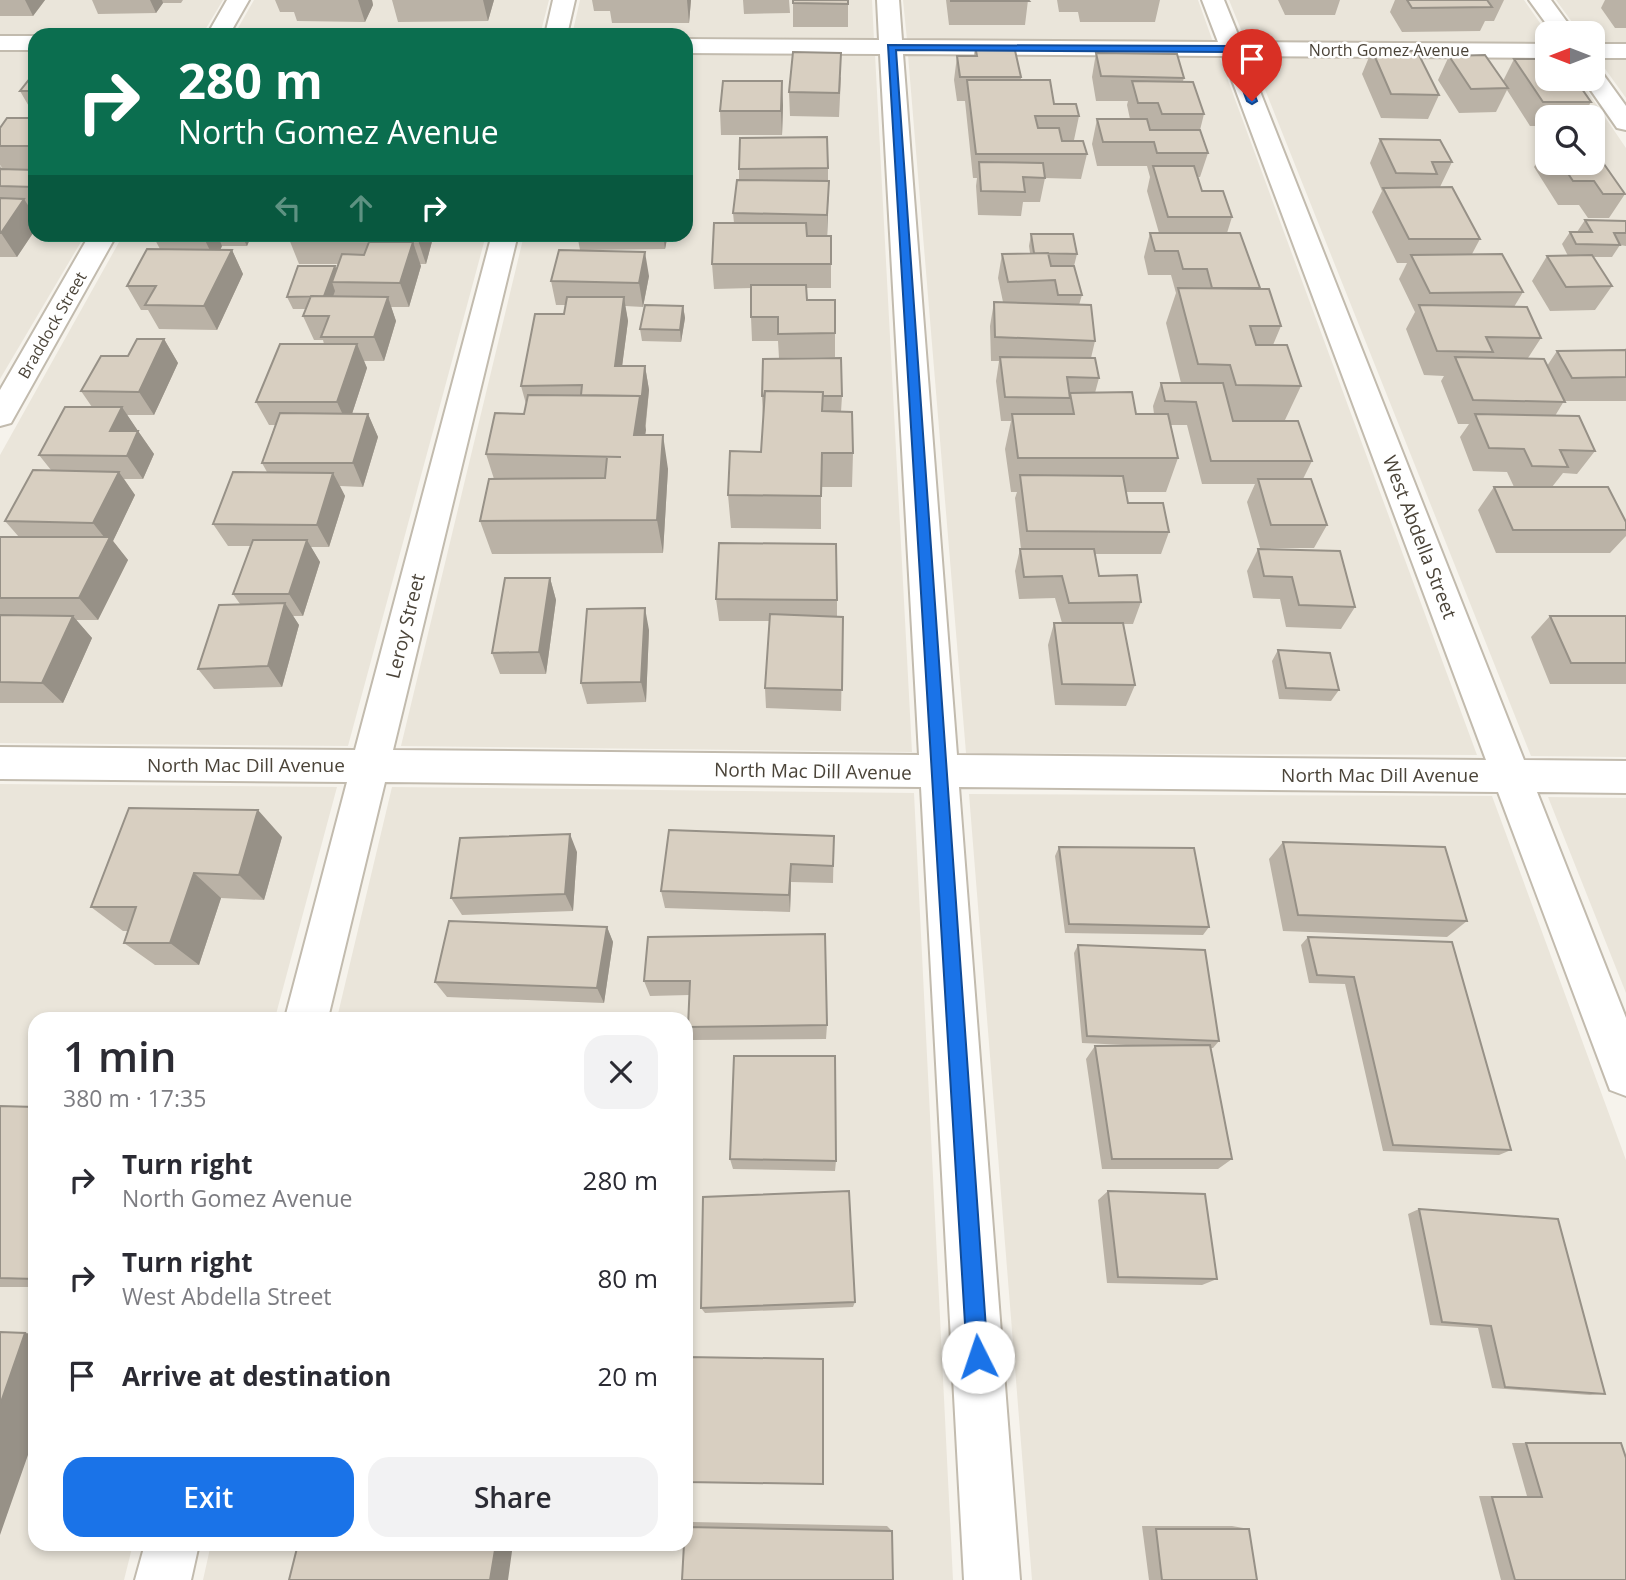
<!DOCTYPE html>
<meta charset="utf-8">
<style>
:root{--surface:#fff;--page:#f2f2f3;--text:#2b2b33;--muted:#7c7c81;--accent:#1a73e8}
body{margin:0;font-family:"Open Sans",sans-serif;background:var(--page);color:var(--text);height:100vh;display:flex;flex-direction:column;font-size:26px;white-space:nowrap}
*{box-sizing:border-box;margin:0}
p{font-size:23px;color:var(--muted)}
.icon{flex:none;width:38px;height:38px;fill:none;stroke:currentColor;stroke-width:2;stroke-linecap:round;stroke-linejoin:round}
.map{position:relative;flex:1;overflow:hidden}
.panel{position:absolute;left:28px;top:1012px;width:665px;height:539px;display:flex;flex-direction:column;background:var(--surface);border-radius:21px;box-shadow:0 4px 10px #0003}
.panel>*{flex:none}
.banner{position:absolute;left:28px;top:28px;width:665px;height:214px;border-radius:21px;box-shadow:0 4px 10px #0003;background:#0b6e4f;color:#fff;overflow:hidden}
.needle{width:46px;rotate:270deg}
.controls{position:absolute;left:1535px;top:21px;display:grid;gap:14px}
.controls a{display:grid;place-items:center;width:70px;height:70px;border-radius:14px;background:var(--surface);box-shadow:0 4px 10px #0003;font-size:35px}
.pin{position:absolute;display:grid;place-items:center;width:60px;height:60px;color:#fff;margin:-72px -30px;border-radius:50% 50% 50% 0;rotate:-45deg;box-shadow:0 0 7px #0007}
.pin .icon{rotate:45deg}
.me{position:absolute;width:77px;margin:-38px;rotate:356deg;stroke-linejoin:round;filter:drop-shadow(0 0 5px #0008)}
.turn{display:flex;align-items:center;gap:24px;height:147px;padding:0 35px;font-size:32px}
.turn .icon{width:91px;height:91px;stroke-width:2.5}
.turn b{display:block;font-size:49px;line-height:60px}
.lanes{display:flex;align-items:center;height:66px;padding:0 35px;background:#0003;justify-content:center;gap:35px;direction:ltr}
.lanes .off{opacity:.35}
.round{display:grid;place-items:center;flex:none;width:74px;height:74px;border-radius:21px;background:var(--page)}
.headline{display:flex;align-items:center;justify-content:space-between;height:119px;padding:0 35px}
h1{font-size:42px;font-weight:600;line-height:52px}
.button{display:flex;gap:14px;margin-top:auto;padding:14px 35px}
.button a{flex:1;height:80px;border-radius:21px;background:var(--accent);color:#fff;font-size:28px;font-weight:600;line-height:80px;text-align:center}
.button a+a{background:var(--page);color:var(--text)}
ul{padding:0;list-style:none}
li{display:flex;align-items:center;gap:21px;height:98px;padding:0 35px}
li div{flex:1}
li b{display:block;font-size:26px}
li em{font-style:normal}
.map>svg:first-child{display:block}
</style>
<div class="map">
<svg width="1626" height="1580" viewBox="0 0 1626 1580">
<rect width="100%" height="100%" fill="#f6f3ec"/>
<path fill="#eae5da" fill-rule="evenodd" d="M0,0H223L202,35L35,36H0Z
M254,0H549L540,35H234Z
M580,0H872L874,40L572,35Z
M903,0H1198L1213,42L907,40Z
M1229,0H1524L1547,33V44L1246,42Z
M1556,0H1626V44H1593L1592,33H1580Z
M0,50H35V234L85,235L0,379Z
M686,53L875,54L912,752L401,746L524,235L686,234Z
M908,55L1219,56L1477,755L966,753Z
M1252,57L1547,58V79H1579L1626,148V757L1531,756ZM1547,117H1592V163H1547Z
M1598,59H1626V98Z
M123,235H486L348,746L0,743V455Z
M0,784L337,787L275,1018H35V1544H133L124,1580H0Z
M392,787L914,793L953,1580H203L211,1544H686V1018H337Z
M969,794L1492,796L1626,1160V1580H1032Z
M1548,797L1626,798V993Z"/>
<g fill="none" stroke-linecap="round" stroke-linejoin="round">
<g stroke="#c2bbae" stroke-width="4">
<path id="minor" d="M227,0H249L229,35H207Z
M553,0H575L567,35H545Z
M877,0H899L902,40L1218,42L1202,0H1224L1241,42L1547,44V58L1246,56L1524,760L1626,761V793L1537,792L1626,1018V1096L1610,1090L1498,792L959,787L1020,1580H964L921,787L385,782L328,1018H285L347,782L0,779V747L355,750L492,234H518L393,750L919,755L880,54L686,53V39L879,40ZM903,54L1223,56L1486,760L957,755Z
M1529,0H1551L1575,33H1553Z
M0,36H35V50H0Z
M1592,44H1626V58H1592Z
M1592,68L1600,70L1626,106V130L1617,128L1583,79H1592Z
M90,234H117L11,423L0,426V390Z
M145,1544H199L191,1580H135Z"/>
</g>
<use href="#minor" fill="#fff" fill-rule="evenodd"/>
</g>
<path fill="#bab2a6" d="M0,0H45L33,16H0Z
M92,0H183L181,3H163L156,13L98,14Z
M275,0H372L373,5L365,22L297,21L294,12H280Z
M392,0H494L488,21L398,22Z
M592,0H691L689,23H612L610,11H594Z
M743,0H789L790,13L744,14Z
M793,0H848V27H793Z
M946,0H1028L1025,25H949Z
M1057,0H1160L1155,22H1080L1078,12H1059Z
M1278,0H1340L1335,15H1285Z
M1395,0H1504L1494,21H1485L1480,31L1402,32L1390,12Z
M1605,0H1626V28H1615L1601,8Z
M975,46L1021,77V80L1054,104L1079,116L1074,140H1062L1087,154L1081,179L1045,178L1040,202H1023L1021,216L978,215L976,186L977,178H973L965,101H957L954,80L957,56H974Z
M1372,50L1439,95L1428,119L1381,118L1362,74Z
M1096,53L1184,78L1183,81L1204,114L1200,130L1208,153L1200,177H1197L1202,191L1232,217L1227,233L1281,326L1273,345L1301,386L1285,420H1233V421L1312,461L1303,479L1327,525L1314,548H1260L1247,502L1255,484H1202L1187,425H1170L1178,458L1166,492H1126L1128,503L1169,532L1161,554H1095L1099,576L1141,602L1133,624H1123L1135,685L1126,706L1055,705L1048,645L1054,623H1062L1055,598L1019,599L1015,571L1020,549H1021L1015,498L1017,492H1011L1005,449L1011,421H1001L996,381L999,361H991L990,326L994,302H1003L998,278L1002,254L1030,253L1029,246L1031,234L1077,254L1074,266L1082,295L1079,305L1095,341L1091,358L1099,378L1095,393L1136,414H1154L1153,406L1161,383H1181L1166,323L1176,293L1171,275H1148L1144,257L1150,233H1159L1147,191L1150,177L1147,166H1097L1092,144L1097,119H1130L1127,105L1128,101H1096L1092,77Z
M1449,56L1503,81L1514,59L1591,102L1582,117H1547V126H1530L1507,90L1496,112L1459,113L1438,80Z
M35,72V115H34L20,91Z
M841,77L839,117L790,116L789,92Z
M783,105L782,135H721L720,111Z
M35,118V211H32L35,216V230L17,257H0V166L3,169L0,165V128Z
M1380,139L1452,162L1440,187H1431L1480,239L1472,254L1523,292L1514,307L1541,338L1528,358L1547,366L1557,351H1624L1626,348V401H1564L1555,416L1595,451L1577,474L1563,473L1552,487L1626,522V536L1610,553H1496L1478,510L1494,487H1514L1507,472L1473,471L1460,437L1469,424H1458L1441,381L1444,376L1424,375L1406,329L1415,312L1399,279L1407,263H1397L1372,212L1382,191L1370,163Z
M1547,144V163H1592L1625,194L1609,218H1588L1579,205H1558L1534,167Z
M828,168V206L827,236L831,264V288H807V300L835,333V357L779,358L778,341H752L751,317V288L714,289L712,264L734,223L733,213L739,180V169Z
M1585,220L1626,221V246L1620,245L1612,257H1593L1612,286L1595,310L1550,311L1532,281L1547,256H1568L1562,244L1570,232H1577Z
M154,234H252L247,246H222L220,250H232L243,274L217,330L159,329L148,310H141L127,286L160,249L153,236Z
M287,234H434L426,264H420L421,266L409,307H391L396,321L384,361H364L367,368L352,414H368L378,437L363,487L340,486L345,496L329,547H311L320,562L303,616H293L299,625L282,687L214,689L198,669L240,604L233,594L251,546H228L213,524L267,472L262,463L275,425H269L256,402L324,344L323,340H314L303,316L306,309H293L287,297L335,266L336,269L338,264H299Z
M577,234H668L665,249L580,250Z
M649,276L643,307L625,306L628,321L622,366H645L649,390L645,435L668,469L663,553L492,554L480,521L494,479L486,454L524,414L526,404L521,386L564,314L566,305H556L551,281Z
M683,306L685,318L681,342L642,341L640,329Z
M164,339L178,363L154,415H127L154,454L143,479H124L135,495L113,541L128,560L98,620H76L92,638L63,703H0V538L19,537L5,521L51,470L39,455L92,407L81,391L128,356Z
M762,396H842L841,412L853,453L852,487H821V529L731,528L728,495L761,452L763,420Z
M1258,549L1355,607L1341,629L1286,627L1280,599L1253,598L1247,571Z
M550,578L556,600L546,674H500L492,653Z
M716,599L837,600V616L843,617L841,711L766,708L765,688L770,621H719Z
M1550,616H1626V684H1550L1531,637Z
M649,630L646,702L587,704L581,683Z
M1278,650L1339,690L1331,701L1279,699L1272,661Z
M834,836L833,883L791,882L790,912L665,908L661,891Z
M282,837L264,900L221,898L199,965H155L124,943L128,931H123L91,907Z
M1283,842L1467,921L1447,937L1283,931L1269,859Z
M1059,847L1209,927L1203,935L1065,933L1055,856Z
M577,852L573,911L462,915L451,898Z
M607,927L613,942L604,1003L447,997L435,982Z
M648,937L827,1025L826,1039L692,1040L688,1027L689,995L650,996L644,981Z
M1308,937L1452,942L1511,1150L1499,1155L1383,1151L1345,984L1309,983L1301,945Z
M1078,945L1219,1041L1213,1048H1211L1232,1159L1218,1169H1102L1086,1059L1095,1046H1148L1082,1043L1074,953Z
M0,1106L35,1107V1287H0Z
M730,1159L836,1161L835,1171L733,1169Z
M1108,1191L1217,1279L1202,1285L1107,1283L1098,1200Z
M1419,1209L1605,1394L1590,1395L1492,1388L1478,1328L1430,1325L1408,1214Z
M855,1302L853,1307L705,1313L701,1308Z
M1512,1443H1621L1626,1580H1501L1479,1496H1527Z
M692,1522L887,1526L892,1531L686,1544V1526Z
M1142,1526H1232L1249,1529L1257,1580H1149Z"/>
<path fill="#979187" d="M25,0H45L33,16Z
M150,0H162L163,3L156,13Z
M358,0H372L373,5L365,22Z
M483,0H494L488,21Z
M687,0H691L689,23Z
M782,81L783,105L782,135L781,111Z
M829,181L828,206L827,240V215Z
M24,199L35,216V230L17,257L1,233Z
M204,234H217L222,246L215,261L203,236Z
M241,234H252L247,246Z
M416,234H434L426,264Z
M663,234H668L665,249Z
M413,242L421,266L409,307L400,283Z
M232,250L243,274L217,330L204,306Z
M645,252L649,276L643,307L639,283Z
M335,266L340,278L332,282L335,291L329,308L324,296Z
M388,297L396,321L384,361L374,337Z
M624,297L628,321L619,390L615,366Z
M683,306L685,318L681,342L680,330Z
M164,339L178,363L154,415L139,392Z
M357,344L367,368L348,426L337,402Z
M645,366L649,390L645,428L641,404Z
M640,396L646,430L640,469L634,435Z
M122,407L138,431H110Z
M368,414L378,437L363,487L353,463Z
M138,431L154,454L143,479L127,456Z
M663,435L668,469L663,553L657,520Z
M119,472L135,495L113,541L128,560L98,620L79,598L108,542L93,523Z
M333,473L345,496L329,547L317,525Z
M307,540L320,562L303,616L289,594Z
M550,578L556,600L546,674L539,652Z
M285,603L299,625L282,687L268,666Z
M645,608L649,630L646,702L641,682Z
M73,616L92,638L63,703L42,683Z
M258,810L282,837L264,900L239,875Z
M570,834L577,852L573,911L565,894Z
M791,864V882L790,912L789,895Z
M194,873L221,898L199,965L170,943Z
M607,927L613,942L604,1003L597,988Z
M25,1333L35,1334V1435L0,1535V1405Z
M496,1544H513L508,1580H490Z"/>
<path fill="#d8cfc1" stroke="#979187" stroke-width="2" d="M793,0H848V4L793,3Z
M951,0H1028L1029,1H951Z
M1407,0H1487L1492,7L1412,8Z
M975,46H1014L1021,77H960L957,56H977Z
M1372,50L1417,51L1439,95L1391,94Z
M793,52L841,53L839,93L789,92Z
M1096,53L1177,54L1184,78L1101,76Z
M1485,55L1508,88L1471,89L1449,56Z
M1514,59H1547V79H1575L1591,102H1543Z
M35,72V91H20Z
M967,80H1050L1054,104H1076L1079,116H1035L1038,128H1059L1062,141H1083L1087,154H976Z
M723,81H782L781,111H720Z
M1132,81L1193,82L1204,114H1162L1158,103H1138Z
M7,118H35V146H0V128Z
M1097,119H1147L1150,130H1200L1208,153H1157L1154,142H1103Z
M827,137L828,168L739,169L740,138Z
M1380,139L1440,140L1452,162H1432L1437,174L1396,173Z
M1592,147L1625,194H1603L1594,181H1573L1561,163H1592Z
M979,162L1043,163L1045,178L1023,177L1025,192L981,191Z
M1153,166H1194L1202,191H1223L1232,217H1168Z
M0,169L35,170V186L34,187L0,186Z
M737,180L829,181L827,215L733,213Z
M1452,187L1480,239H1409L1383,188Z
M0,198L24,199L1,233H0Z
M1585,220L1626,221V233H1614L1620,245L1576,244L1570,232H1592Z
M714,223H806L807,236H831V264H712Z
M1150,233H1240L1260,288H1212L1207,269H1183L1178,251H1155Z
M154,234H204L203,236H153Z
M1031,234H1073L1077,254L1034,253Z
M369,242H413L400,283L332,282L342,254L364,255Z
M147,249L232,250L204,306L145,305L156,286H127Z
M559,250L645,252L639,283L551,281Z
M1048,253L1051,266H1074L1082,295H1058L1055,280L1008,282L1002,254Z
M1502,254L1523,292L1430,293L1411,255Z
M1592,255L1612,286L1566,287L1547,256Z
M298,266H335L324,296L287,297Z
M751,285H806L807,300H835V333L778,334V317H751Z
M1178,288L1269,289L1281,326H1250L1256,345H1287L1301,386L1236,385L1230,365L1198,364Z
M311,296L388,297L374,337H321L329,316H303Z
M567,297H624L615,366H645L641,404L640,396L581,395L582,385L521,386L535,314H564Z
M994,302L1091,305L1095,341L995,337Z
M645,305L683,306L680,330L640,329Z
M1419,305L1527,307L1541,338L1486,337L1493,352L1437,351Z
M137,339H164L139,392L81,391L101,356H128Z
M280,344H357L337,402H256Z
M1626,350V377L1572,378L1557,351Z
M1000,357L1095,358L1099,378L1067,377L1070,398L1005,397Z
M1455,357L1544,359L1565,402L1473,400Z
M841,358L842,396H823V392L765,391L764,396H762L763,359Z
M1161,383H1223L1233,421H1298L1312,461H1211L1196,402L1165,401Z
M765,391L823,392L822,411L852,412L853,453H822L821,496L728,495L730,451L761,452Z
M1132,392L1136,414H1168L1178,458H1018L1012,414H1074L1070,393Z
M528,395L640,396L634,435H663L657,520L480,521L489,479L605,478L607,457H621L486,454L495,413L524,414Z
M65,407H122L110,431H138L127,456L39,455Z
M280,413L368,414L353,463H262Z
M1475,414L1579,416L1595,451L1560,450L1568,467L1532,466L1524,449L1489,448Z
M33,470L119,472L93,523L5,521Z
M233,472L333,473L317,525L213,524Z
M1020,475L1123,476L1128,503H1163L1169,532L1027,531Z
M1258,479H1311L1327,525H1271Z
M1494,487H1608L1626,522V530H1513Z
M110,537L79,598H0V537Z
M253,540H307L289,594H233Z
M719,543L836,544L837,600L716,599Z
M1020,549H1094L1099,576L1137,575L1141,602L1069,603L1062,576L1024,577Z
M1258,549L1340,551L1355,607L1299,605L1292,577L1264,576Z
M505,578H550L539,652L492,653Z
M285,603L268,666L198,669L219,605Z
M645,608L641,682L581,683L587,609Z
M770,614L843,617L842,690L765,688Z
M0,615L73,616L42,683L0,682Z
M1550,616H1626V663H1571Z
M1054,623H1123L1135,685L1062,684Z
M1278,650L1330,653L1339,690L1286,688Z
M129,808L258,810L239,875L194,873L170,943H124L136,907H91Z
M669,830L834,836L833,866L791,864L789,895L661,891Z
M570,834L565,894L451,898L460,838Z
M1283,842L1445,847L1467,921L1298,915Z
M1059,847L1194,848L1209,927L1069,924Z
M449,921L607,927L597,988L435,982Z
M825,934L827,1025L688,1027L690,981H644L648,937Z
M1308,937L1452,942L1511,1150L1393,1145L1354,977L1317,975Z
M1078,945L1205,950L1219,1041L1087,1036Z
M1210,1045L1232,1159H1112L1095,1046Z
M734,1056H835L836,1161L730,1159Z
M0,1106L35,1107V1279L0,1278Z
M849,1191L855,1302L701,1308L703,1197Z
M1108,1191L1205,1194L1217,1279L1118,1277Z
M1419,1209L1558,1219L1605,1394L1505,1387L1491,1326L1442,1322Z
M0,1332L25,1333L0,1405Z
M686,1357L823,1359V1484L686,1482Z
M1526,1443H1621L1626,1458V1580H1515L1492,1497H1542Z
M686,1527L892,1531L893,1580H682L684,1544H686Z
M1156,1529H1249L1257,1580H1162Z
M298,1544H496L490,1580H289Z"/>
<path fill="#1a73e8" stroke="#114b97" stroke-width="2" d="M888,45L1232,46L1237,49L1257,101L1252,104L1247,101L1229,52L896,50L988,1357L985,1365L978,1368L971,1365L967,1357Z"/>
<g text-anchor="middle" stroke-width="5" stroke-linejoin="round" paint-order="stroke">
<g font-size="16" fill="#4b4439" stroke="#fff">
<text x="1389" y="56">North Gomez Avenue</text>
<text transform="translate(52 325) rotate(-60)" y="6">Braddock Street</text>
</g>
<g font-size="19" fill="#4b4439" stroke="#fff">
<text transform="translate(1420 537) rotate(69)" y="7">West Abdella Street</text>
<text transform="translate(405 626) rotate(-76)" y="7">Leroy Street</text>
<text x="246" y="772">North Mac Dill Avenue</text>
<text transform="translate(813 771) rotate(1)" y="7">North Mac Dill Avenue</text>
<text x="1380" y="782">North Mac Dill Avenue</text>
</g>
</g>
</svg>
<div class="controls">
<a><svg class="needle" viewBox="-14 -14 28 28"><path d="M0-13l5 13h-10z" fill="#e53935"/><path d="M0 13l5-13h-10z" fill="#7c7c81"/></svg></a>
<a><svg class="icon" aria-label="search" viewBox="0 0 24 24"><circle cx="10" cy="10" r="6"/><path d="M15 15l6 6"/></svg></a>
</div>
<div class="pin" style="left:1252px;top:101px;background:#d93025"><svg class="icon" aria-label="arrive" viewBox="0 0 24 24"><path d="M6 21V4h12l-3 4 3 4H6"/></svg></div>
<svg class="me" style="left:978px;top:1357px" viewBox="-20 -20 40 40"><circle r="19" fill="#fff"/><path d="M0-13L10 11 0 6-10 11z" fill="#1a73e8"/></svg>
<div class="banner">
<div class="turn"><svg class="icon" aria-label="right" viewBox="0 0 24 24"><path d="M7 20v-9h11M14 6l5 5-5 5"/></svg><div><b>280 m</b>North Gomez Avenue</div></div>
<div class="lanes"><svg class="icon off" aria-label="left" viewBox="0 0 24 24"><path d="M17 20v-9H6M10 6l-5 5 5 5"/></svg><svg class="icon off" aria-label="ahead" viewBox="0 0 24 24"><path d="M12 20V5M6 11l6-6 6 6"/></svg><svg class="icon" aria-label="right" viewBox="0 0 24 24"><path d="M7 20v-9h11M14 6l5 5-5 5"/></svg></div>
</div>
<section class="panel">
<div class="headline"><div><h1>1 min</h1><p>380 m · 17:35</p></div><a class="round"><svg class="icon" aria-label="close" viewBox="0 0 24 24"><path d="M6 6l12 12M18 6L6 18"/></svg></a></div>
<ul>
<li><svg class="icon" aria-label="right" viewBox="0 0 24 24"><path d="M7 20v-9h11M14 6l5 5-5 5"/></svg><div><b>Turn right</b><p>North Gomez Avenue</p></div><em>280 m</em></li>
<li><svg class="icon" aria-label="right" viewBox="0 0 24 24"><path d="M7 20v-9h11M14 6l5 5-5 5"/></svg><div><b>Turn right</b><p>West Abdella Street</p></div><em>80 m</em></li>
<li><svg class="icon" aria-label="arrive" viewBox="0 0 24 24"><path d="M6 21V4h12l-3 4 3 4H6"/></svg><div><b>Arrive at destination</b></div><em>20 m</em></li>
</ul>
<div class="button"><a>Exit</a><a>Share</a></div>
</section>
</div>
